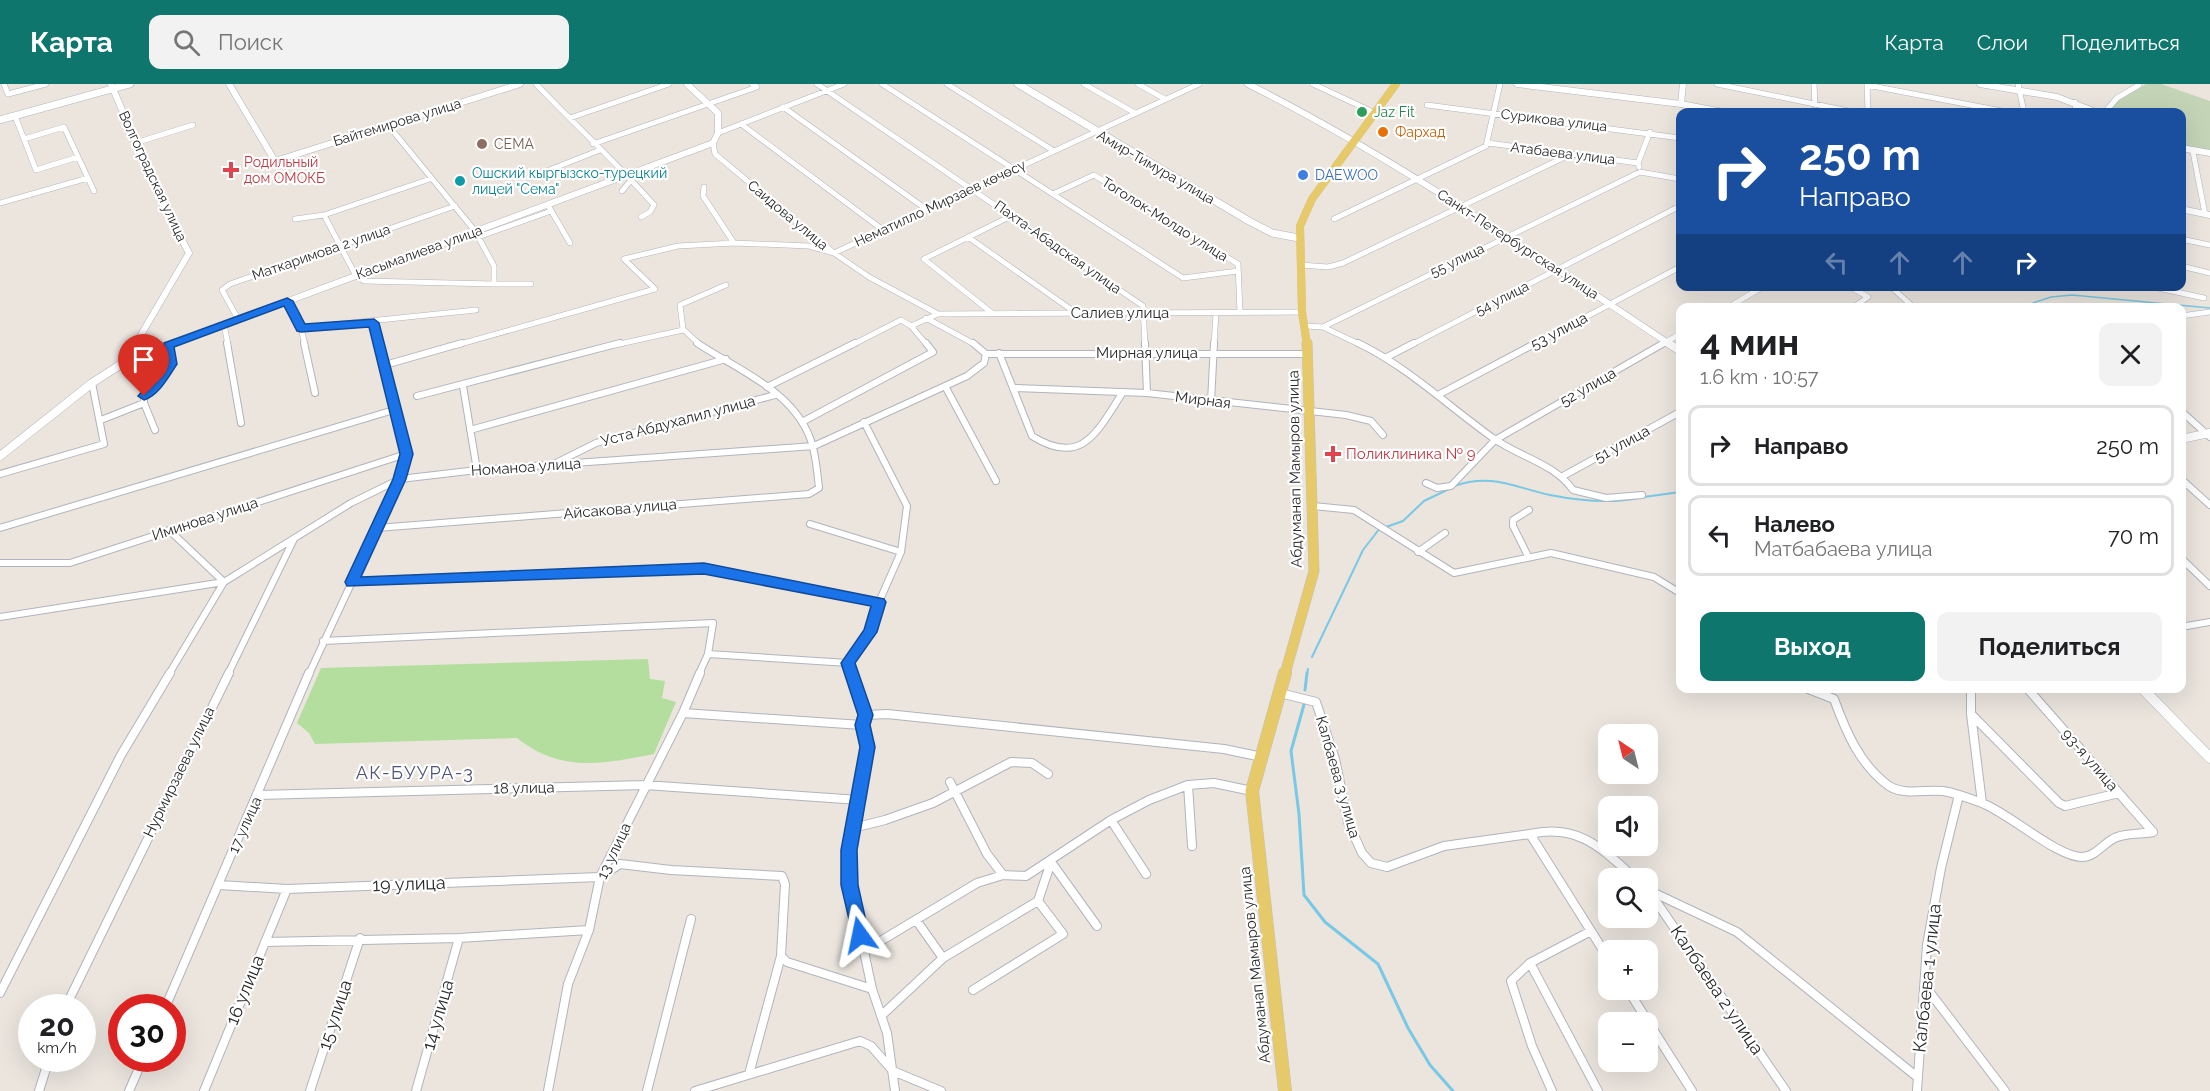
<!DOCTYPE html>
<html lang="ru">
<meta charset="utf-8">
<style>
:root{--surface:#fff;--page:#f2f2f2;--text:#202124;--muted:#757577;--line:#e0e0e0;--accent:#0f766e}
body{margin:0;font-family:Raleway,sans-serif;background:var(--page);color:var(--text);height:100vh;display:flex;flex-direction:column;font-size:22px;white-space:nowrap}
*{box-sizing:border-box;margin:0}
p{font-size:20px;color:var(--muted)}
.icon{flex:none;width:33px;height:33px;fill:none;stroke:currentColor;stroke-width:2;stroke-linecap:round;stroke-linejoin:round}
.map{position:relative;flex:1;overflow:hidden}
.sheet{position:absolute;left:1676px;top:219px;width:510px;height:390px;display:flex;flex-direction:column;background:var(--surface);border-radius:12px;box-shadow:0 6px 24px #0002}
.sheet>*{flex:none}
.top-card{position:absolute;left:1676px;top:24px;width:510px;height:183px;border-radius:12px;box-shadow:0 6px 24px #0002;background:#1a4fa0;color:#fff;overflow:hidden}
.needle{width:39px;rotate:325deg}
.buttons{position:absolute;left:1598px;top:640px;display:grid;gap:12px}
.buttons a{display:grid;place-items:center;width:60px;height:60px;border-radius:12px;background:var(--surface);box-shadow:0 6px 24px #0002;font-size:30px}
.speed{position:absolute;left:18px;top:910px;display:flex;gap:12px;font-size:30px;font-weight:700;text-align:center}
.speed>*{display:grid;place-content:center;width:78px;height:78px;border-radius:50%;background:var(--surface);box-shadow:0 6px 24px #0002;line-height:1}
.speed small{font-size:15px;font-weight:400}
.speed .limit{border:9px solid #d22;background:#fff;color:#111}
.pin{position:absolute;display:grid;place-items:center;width:51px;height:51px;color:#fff;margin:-62px -26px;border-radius:50% 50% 50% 0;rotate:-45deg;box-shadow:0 0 6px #0007}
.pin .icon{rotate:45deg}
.me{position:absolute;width:66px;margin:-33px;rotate:348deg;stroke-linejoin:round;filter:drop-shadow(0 0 4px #0008)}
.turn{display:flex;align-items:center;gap:21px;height:126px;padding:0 24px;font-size:27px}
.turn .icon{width:78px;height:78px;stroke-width:2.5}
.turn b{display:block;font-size:42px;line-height:51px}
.lanes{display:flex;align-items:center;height:57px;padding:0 24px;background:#0003;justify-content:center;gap:30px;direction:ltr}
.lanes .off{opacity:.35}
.round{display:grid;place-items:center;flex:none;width:63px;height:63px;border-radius:12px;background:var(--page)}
.overview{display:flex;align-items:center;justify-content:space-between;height:102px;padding:0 24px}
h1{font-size:36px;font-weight:700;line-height:45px}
.cta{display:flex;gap:12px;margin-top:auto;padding:12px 24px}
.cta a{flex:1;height:69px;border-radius:12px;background:var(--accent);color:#fff;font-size:24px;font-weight:700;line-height:69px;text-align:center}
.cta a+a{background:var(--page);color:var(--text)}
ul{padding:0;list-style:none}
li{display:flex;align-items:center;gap:18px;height:81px;margin:0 12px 9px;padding:0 12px;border:3px solid var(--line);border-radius:12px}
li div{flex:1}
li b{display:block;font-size:22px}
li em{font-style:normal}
header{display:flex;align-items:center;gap:36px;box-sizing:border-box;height:84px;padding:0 30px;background:var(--accent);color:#fff}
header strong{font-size:28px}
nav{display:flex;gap:33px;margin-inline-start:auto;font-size:21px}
.search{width:420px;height:54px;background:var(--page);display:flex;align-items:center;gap:15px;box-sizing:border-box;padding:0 21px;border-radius:12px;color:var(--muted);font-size:22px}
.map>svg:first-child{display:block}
</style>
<header>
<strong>Карта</strong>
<div class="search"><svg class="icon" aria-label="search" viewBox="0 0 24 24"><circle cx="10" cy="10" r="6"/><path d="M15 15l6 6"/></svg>Поиск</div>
<nav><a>Карта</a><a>Слои</a><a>Поделиться</a></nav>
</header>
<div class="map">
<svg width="2210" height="1007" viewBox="0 0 2210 1007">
<rect width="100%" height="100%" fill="#ebe5de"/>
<path fill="#b4de9e" d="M648,575L650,595L665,597L662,614L676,618L654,670C603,680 561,689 517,654L315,660L309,649L297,639L321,584Z"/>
<path fill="#c4d4b6" d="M2146,0H2161L2210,17V66L2181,61V28H2107L2115,17Z"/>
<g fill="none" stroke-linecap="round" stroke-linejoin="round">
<path stroke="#79c8e5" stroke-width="1.5" d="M2018,224L2051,213L2072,211L2210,224"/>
<path stroke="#79c8e5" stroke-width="2" d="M1454,402C1492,389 1513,403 1550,411C1580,417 1609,420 1639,414
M1644,413L1680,408
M1386,443L1403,437L1424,417L1449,405
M1312,573L1363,466L1380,444
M1307,590L1308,585"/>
<path stroke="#79c8e5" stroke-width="3" d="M1305,606L1307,589
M1305,617L1291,667L1299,730L1304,811L1325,838L1378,880L1408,944L1430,981L1453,1007"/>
<g stroke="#b1b4bd" stroke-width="6">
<path id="minor-far2" d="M4,0L8,10L46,0
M536,0C575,41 617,79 654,121L650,128L641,133
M817,0L1143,222L1145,261
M882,0L1183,194L1238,187
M947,0L1054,67
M1084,0L1135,29
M1138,0L1165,15
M1313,0L1375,29
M1717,0L1853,28
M1814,0L1815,21
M1867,0L1868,28
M2018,0L2024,28
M1867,1L2007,28
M2075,18L2076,28
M1427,21L1680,54
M783,23L926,125
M2105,28L2117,14L2139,1
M15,32L36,86L78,73
M570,34L669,0
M741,40L883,146
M718,49L844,0
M24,55L64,43L94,107
M135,59L193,41
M713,59L715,70L834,169L869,193L938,230
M1488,59L1638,79
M593,60L757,3L752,0
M2193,68L2205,130
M1639,83L1638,79L1650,48
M1640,88L1680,95
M529,94L600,66
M704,103L703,112L734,159L809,162L834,169L1199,0
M622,107L632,95
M1053,110L1094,91L1238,180L1240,228
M0,119L88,94
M549,123L570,159
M324,131L356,192L364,197L494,200V182L475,147L388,41
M295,135L324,131L430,95
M1334,135L1486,62L1500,0
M478,153L551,127
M968,153L1076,229
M2181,155L2210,161
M1300,181L1328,183L1343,179L1571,70
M2181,182L2210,189
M494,200H531
M1849,202L1868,213L1852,224
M1890,202L1910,220
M2149,202L2204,214
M655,205L624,175L678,162L734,159
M287,217L301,244L305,261
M1727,224L1764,202
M992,229L924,175L1013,131
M2181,232L2210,228
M926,234L976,261
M238,235L222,206L230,200L455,122
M373,239L378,261
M224,240L228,261
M911,242L927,261
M1306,242L1323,243L1640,88
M1323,243L1361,261
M301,244L476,226
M457,261L655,205
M615,261L683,246
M700,261L683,245L680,221L726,201
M852,261L901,236L911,242L938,230L1302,228
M1214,261L1216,229
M1411,261L1680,122
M1533,261L1680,183
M1661,261L1680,250"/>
</g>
<g stroke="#b1b4bd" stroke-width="8">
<path id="minor-far1" d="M227,259L241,339
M304,259L315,309
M1145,259L1147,309
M1358,259C1408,283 1448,322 1493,354C1519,373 1554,379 1573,406L1606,414L1642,411
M999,269L1032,352C1083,384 1098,346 1123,308
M986,270H1308
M1387,273L1414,259
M385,281L462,259
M463,302L477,386
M945,302L996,397
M767,303L855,259
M1015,304L1147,309L1346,331L1371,337L1383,351
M1438,311L1536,259
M417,312L620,259
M1211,318L1214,259
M2181,327L2210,353
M101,336L144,319
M802,338L933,268L926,259
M155,346L144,319V312L172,280L168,261
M470,346L726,275
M554,380L596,359L775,311
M0,390L104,360L92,299
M1563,392L1680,328
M2181,395L2210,421
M1426,399L1437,404L1451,402L1495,356L1664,259
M1313,422L1354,426L1454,489L1551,469L1654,493L1680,509
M810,440L901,468
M0,444L397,325
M377,444L809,410L819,404C817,387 816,369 810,354C792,306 736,285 697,259
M169,446L224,498
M1418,468L1445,449
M1528,472L1513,442V436L1529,426
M2181,474L2210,502
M0,479H70L406,370
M352,498L704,484L879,518
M0,533L224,498L351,419L400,395L477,386L814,362L967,292L984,279L986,270L973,259
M2181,543L2210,538
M323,557L713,539L708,570L699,590
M708,570L848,579
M848,579L852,590
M848,579L870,548L879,518L901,468L907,422L864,338
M169,590L224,498
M228,590L294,455
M309,590L400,395L406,370L378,259"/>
</g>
<g stroke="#b1b4bd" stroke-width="10">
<path id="minor" d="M851,589L866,631L862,641L867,663L849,766L850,801L872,905L887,949L895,1007
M1806,604L1834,615C1846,648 1860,681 1889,702C1905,712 1926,705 1943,707C1956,709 1971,715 1982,719C2010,730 2057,773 2082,773C2096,773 2105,757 2117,753C2127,749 2142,750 2153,748
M1971,604V630L1982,719
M2027,604L2153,748
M1280,609L1316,618L1335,675L1348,738L1362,769L1371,779L1387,783L1444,762L1530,750L1608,874
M683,629L862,641
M1971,630L2059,719L2065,722L2119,709
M866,631L887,630L1224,665L1262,673
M950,698L987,770L1003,791L1026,792L1111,736L1149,716L1188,701L1214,699L1252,707
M1188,701L1192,762
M258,711L645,701L859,716
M1111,736L1146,790
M853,744L885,736L933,719L1011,678L1032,679L1048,690
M1530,750C1579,739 1602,765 1636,795
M1051,778L1097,842
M219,801L287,805L600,793L620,780L671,786L782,792L785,800L781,872L787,878L872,905
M1648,806L1737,848L1916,992
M1649,807L1786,1007
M916,836L943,874
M265,858L459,854L589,846
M864,867L977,799L1003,791
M1530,879L1598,1007
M1925,902L2005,1007
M973,906L1063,850L1038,817
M1628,906L1692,1007
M0,909L121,671L170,589
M65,924L229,589
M165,924L309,589
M881,932L943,874L1038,817L1051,778
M749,990L781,872
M39,1007L49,975
M129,1007L143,975
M204,1007L287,805
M310,1007L360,854
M416,1007L459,854
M548,1007L568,900L589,846L600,793L683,629L700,589
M647,1007L691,835
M695,1007L860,957L871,962L893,987L941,1007
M1552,1007L1532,962L1511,897L1530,879L1591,847
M1917,1007L1927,861L1941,784L1959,711"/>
</g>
<g stroke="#b1b4bd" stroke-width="7">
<path id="tertiary-far2" d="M111,0L160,115L189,169L135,261
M229,0L275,77L520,0
M1248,0C1397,75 1532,169 1671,261
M1517,0L1681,20L1723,28
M1980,0L2057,13L2096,28
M1681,20L1683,0
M2181,64L2210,69
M2181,125L2210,131
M170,261L713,59L718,49V29L687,0"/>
</g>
<g stroke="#b1b4bd" stroke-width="9">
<path id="tertiary-far1" d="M1668,259L1680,267
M126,276L136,259
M2181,355L2210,349
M0,372L92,299L126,277L174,259"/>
</g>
<g stroke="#b1b4bd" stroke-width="11">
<path id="tertiary" d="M2142,604L2210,674"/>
</g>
<g stroke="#b1b4bd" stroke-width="8">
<path id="secondary" d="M1018,0L1249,137L1272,149L1299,154
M0,36L130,0"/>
</g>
<g stroke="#c3c3c3" stroke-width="8">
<path id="primary-far2" d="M1307,261L1302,228L1300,142L1312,115L1396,0"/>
</g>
<g stroke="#c3c3c3" stroke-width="11">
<path id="primary-far1" d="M1285,590L1314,487L1307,259"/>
</g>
<g stroke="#c3c3c3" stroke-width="14">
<path id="primary" d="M1285,1007L1252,707L1285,589"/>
</g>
<use href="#minor-far2" stroke="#fff" stroke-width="5"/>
<use href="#minor-far1" stroke="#fff" stroke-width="6"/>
<use href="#minor" stroke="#fff" stroke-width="8"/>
<use href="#tertiary-far2" stroke="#fff" stroke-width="6"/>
<use href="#tertiary-far1" stroke="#fff" stroke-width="8"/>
<use href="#tertiary" stroke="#fff" stroke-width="10"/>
<use href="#secondary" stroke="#fff" stroke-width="7"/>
<use href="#primary-far2" stroke="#e6c968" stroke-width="8"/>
<use href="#primary-far1" stroke="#e6c968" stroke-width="10"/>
<use href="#primary" stroke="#e6c968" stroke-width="13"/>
</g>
<path fill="#1a73e8" stroke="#114b97" stroke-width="1.5" d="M287,214L293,217L305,240L374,235L379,239L413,370L406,395L361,493L704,479L884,515L886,518L877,548L855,579L873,631L870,641L875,663L857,766L858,801L869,851L866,857L860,859L854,857L841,801V766L860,663L855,641L858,631L841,579L864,546L871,522L704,490L347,502L345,498L393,395L400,370L369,243L301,248L297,247L284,222L174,263L177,280C169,292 159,311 144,316L138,312L166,279L164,259Z"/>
<circle fill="#2e9e5b" stroke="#fff" stroke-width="2" cx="1362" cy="28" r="6"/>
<circle fill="#e8710a" stroke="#fff" stroke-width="2" cx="1383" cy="48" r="6"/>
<circle fill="#8d6e63" stroke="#fff" stroke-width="2" cx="482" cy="60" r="6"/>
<g fill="#e0444e" stroke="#fff" stroke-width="2">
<path d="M228 77h6v6h6v6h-6v6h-6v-6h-6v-6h6z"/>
<path d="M1330 361h6v6h6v6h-6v6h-6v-6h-6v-6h6z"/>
</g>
<circle fill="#3f7fe0" stroke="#fff" stroke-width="2" cx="1303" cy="91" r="6"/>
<circle fill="#0f9aa8" stroke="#fff" stroke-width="2" cx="460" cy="97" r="6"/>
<g text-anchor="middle" stroke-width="4.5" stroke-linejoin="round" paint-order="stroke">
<g font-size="14" fill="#27864d" stroke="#fff" text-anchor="start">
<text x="1374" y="33">Jaz Fit</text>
</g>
<g font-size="14" fill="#2a2a2a" stroke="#fff">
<text transform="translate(1554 36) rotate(7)" y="5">Сурикова улица</text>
<text transform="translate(397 38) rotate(-17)" y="5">Байтемирова улица</text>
<text transform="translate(1563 69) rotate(7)" y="5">Атабаева улица</text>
<text transform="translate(1156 83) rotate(30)" y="5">Амир-Тимура улица</text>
<text transform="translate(153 92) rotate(65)" y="5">Волгоградская улица</text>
<text transform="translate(940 119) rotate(-25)" y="5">Нематилло Мирзаев көчөсү</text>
<text transform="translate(788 131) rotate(40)" y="5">Саидова улица</text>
<text transform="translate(1165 135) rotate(32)" y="5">Тоголок-Молдо улица</text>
<text transform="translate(1518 160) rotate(33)" y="5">Санкт-Петербургская улица</text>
<text transform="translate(1058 163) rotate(35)" y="5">Пахта-Абадская улица</text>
<text transform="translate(321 168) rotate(-19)" y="5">Маткаримова 2 улица</text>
<text transform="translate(419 168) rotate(-20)" y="5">Касымалиева улица</text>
<text transform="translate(1457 176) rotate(-26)" y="5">55 улица</text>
<text transform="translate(1502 214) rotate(-27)" y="5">54 улица</text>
</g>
<g font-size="14" fill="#c56008" stroke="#fff" text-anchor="start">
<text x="1395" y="53">Фархад</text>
</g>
<g font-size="14" fill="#785e54" stroke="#fff" text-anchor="start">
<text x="494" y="65">СЕМА</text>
</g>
<g font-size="14" fill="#be3a42" stroke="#fff" text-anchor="start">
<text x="244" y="83">Родильный<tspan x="244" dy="16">дом ОМОКБ</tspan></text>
</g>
<g font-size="14" fill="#0d838f" stroke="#fff" text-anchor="start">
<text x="472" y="94">Ошский кыргызско-турецкий<tspan x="472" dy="16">лицей "Сема"</tspan></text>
</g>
<g font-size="14" fill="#366cbe" stroke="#fff" text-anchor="start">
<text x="1315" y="96">DAEWOO</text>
</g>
<g font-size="15" fill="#2a2a2a" stroke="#fff">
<text x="1120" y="234">Салиев улица</text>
<text transform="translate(1559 247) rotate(-28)" y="5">53 улица</text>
<text x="1147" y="274">Мирная улица</text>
<text transform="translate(1588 303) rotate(-30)" y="5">52 улица</text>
<text transform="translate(1203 316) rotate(7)" y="5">Мирная</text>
<text transform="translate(678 337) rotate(-15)" y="5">Уста Абдухалил улица</text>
<text transform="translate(1622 360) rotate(-29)" y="5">51 улица</text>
<text transform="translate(526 383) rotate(-4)" y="5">Номаноа улица</text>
<text transform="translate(1295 385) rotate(-91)" y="5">Абдуманап Мамыров улица</text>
<text transform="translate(620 425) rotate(-5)" y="5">Айсакова улица</text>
<text transform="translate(205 435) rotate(-18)" y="5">Иминова улица</text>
<text transform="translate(2090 676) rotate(49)" y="5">93-я улица</text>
<text transform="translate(179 688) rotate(-64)" y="5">Нурмирзаева улица</text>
<text transform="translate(1338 693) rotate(74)" y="5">Калбаева 3 улица</text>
<text transform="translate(524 704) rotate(-1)" y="5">18 улица</text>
<text transform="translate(245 741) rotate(-66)" y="5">17 улица</text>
<text transform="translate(614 767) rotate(-65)" y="5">13 улица</text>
<text transform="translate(1255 881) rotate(-96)" y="5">Абдуманап Мамыров улица</text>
</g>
<g font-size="15" fill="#be3a42" stroke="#fff" text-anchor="start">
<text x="1346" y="375">Поликлиника № 9</text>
</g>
<g font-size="18" letter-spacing="1.5" fill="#4e5578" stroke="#fff">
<text x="415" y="695">АК-БУУРА-3</text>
</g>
<g font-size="18" fill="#2a2a2a" stroke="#fff">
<text transform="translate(409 800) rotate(-2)" y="6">19 улица</text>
<text transform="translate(1927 894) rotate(-84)" y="6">Калбаева 1 улица</text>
<text transform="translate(245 906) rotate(-68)" y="6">16 улица</text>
<text transform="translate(1717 906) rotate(56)" y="6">Калбаева 2 улица</text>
<text transform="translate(335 931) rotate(-72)" y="6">15 улица</text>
<text transform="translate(438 931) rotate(-74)" y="6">14 улица</text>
</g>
</g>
</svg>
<div class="buttons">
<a><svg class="needle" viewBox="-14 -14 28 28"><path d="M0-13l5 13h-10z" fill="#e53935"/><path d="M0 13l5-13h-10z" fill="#757577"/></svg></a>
<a><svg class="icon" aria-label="sound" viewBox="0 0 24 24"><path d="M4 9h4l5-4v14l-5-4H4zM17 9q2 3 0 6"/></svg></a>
<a><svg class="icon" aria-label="search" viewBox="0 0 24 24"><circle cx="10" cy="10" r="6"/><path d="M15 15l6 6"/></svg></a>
<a>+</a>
<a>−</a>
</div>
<div class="speed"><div>20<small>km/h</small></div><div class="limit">30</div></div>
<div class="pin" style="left:144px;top:312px;background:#d93025"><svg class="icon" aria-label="arrive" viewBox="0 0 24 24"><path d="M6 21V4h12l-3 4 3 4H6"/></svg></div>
<svg class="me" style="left:860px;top:851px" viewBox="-20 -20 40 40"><path d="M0-17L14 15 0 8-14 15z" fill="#1a73e8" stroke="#fff" stroke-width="4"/></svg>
<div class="top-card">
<div class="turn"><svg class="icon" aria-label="right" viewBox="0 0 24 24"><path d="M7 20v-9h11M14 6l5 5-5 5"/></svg><div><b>250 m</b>Направо</div></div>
<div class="lanes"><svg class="icon off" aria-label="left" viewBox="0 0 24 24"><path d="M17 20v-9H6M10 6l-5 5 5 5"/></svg><svg class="icon off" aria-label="ahead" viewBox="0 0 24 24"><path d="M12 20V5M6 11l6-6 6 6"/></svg><svg class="icon off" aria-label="ahead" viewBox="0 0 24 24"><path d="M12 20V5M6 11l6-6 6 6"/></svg><svg class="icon" aria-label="right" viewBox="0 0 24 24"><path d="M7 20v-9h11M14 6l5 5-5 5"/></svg></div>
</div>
<section class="sheet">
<div class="overview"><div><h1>4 мин</h1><p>1.6 km · 10:57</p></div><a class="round"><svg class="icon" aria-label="close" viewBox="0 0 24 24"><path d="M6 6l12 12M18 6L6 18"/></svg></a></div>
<ul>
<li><svg class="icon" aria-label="right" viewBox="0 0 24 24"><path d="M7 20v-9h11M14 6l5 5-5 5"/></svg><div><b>Направо</b></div><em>250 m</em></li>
<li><svg class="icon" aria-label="left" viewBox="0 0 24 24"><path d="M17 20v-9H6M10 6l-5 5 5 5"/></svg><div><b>Налево</b><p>Матбабаева улица</p></div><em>70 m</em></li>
</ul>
<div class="cta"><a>Выход</a><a>Поделиться</a></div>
</section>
</div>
